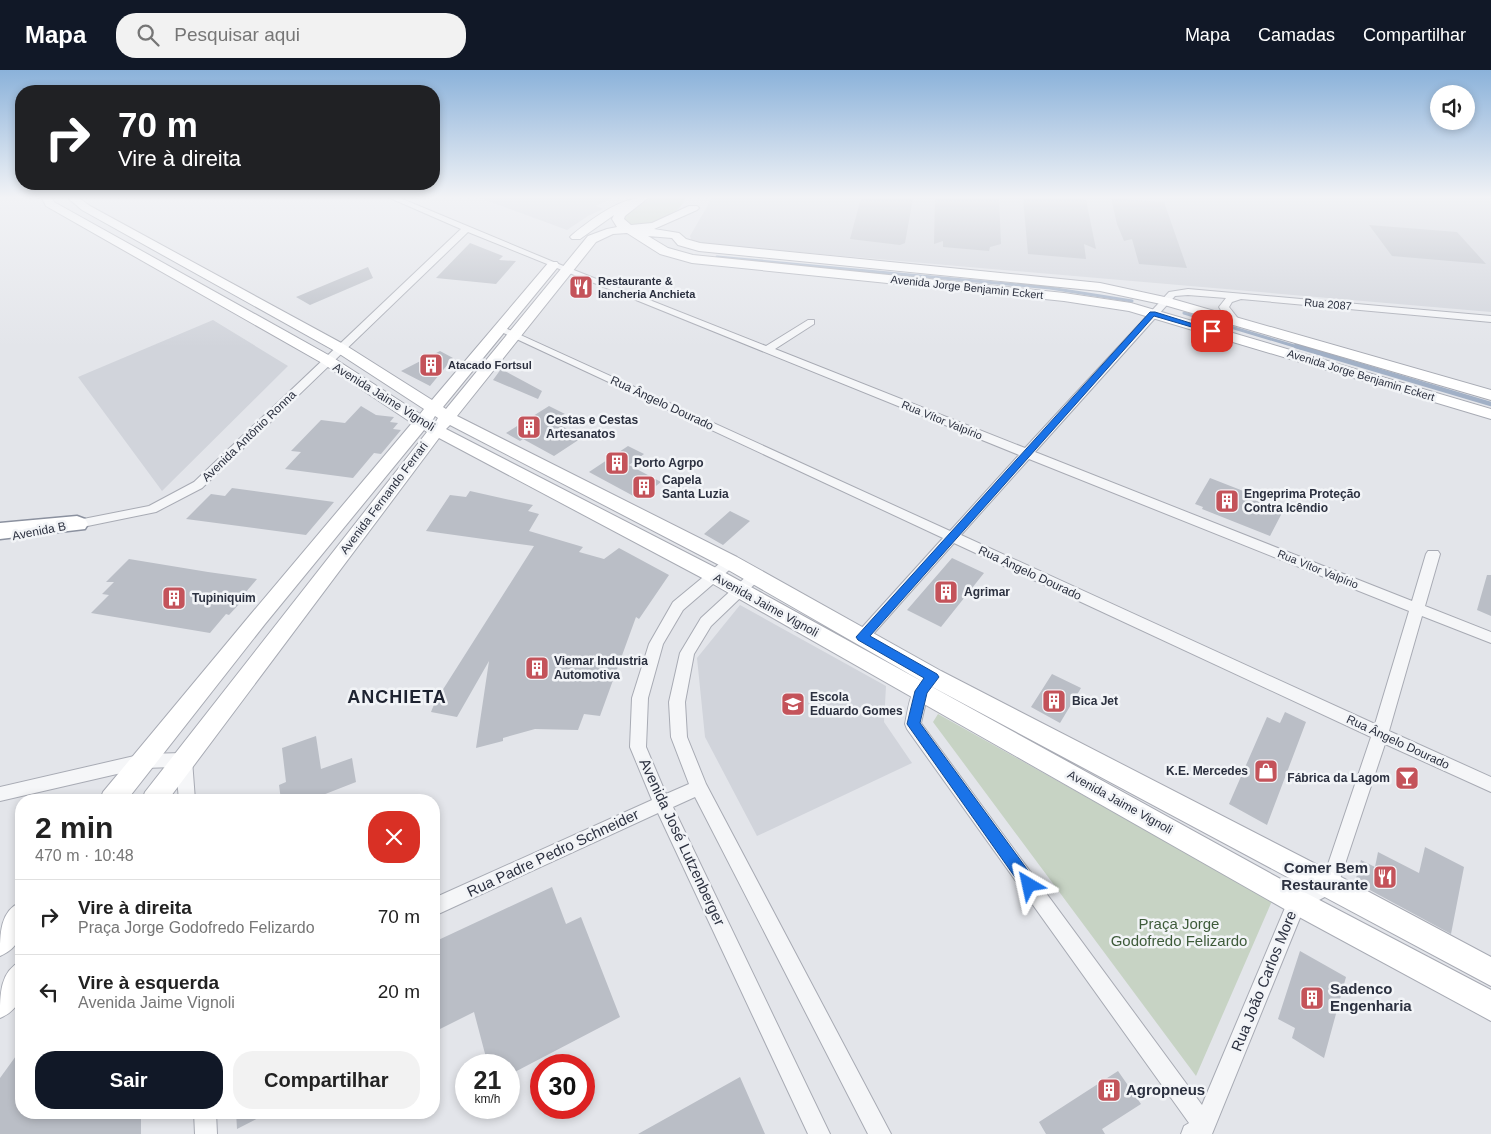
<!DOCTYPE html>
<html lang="pt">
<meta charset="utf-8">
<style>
:root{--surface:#fff;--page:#f2f2f2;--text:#222;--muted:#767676;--line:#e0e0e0;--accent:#111827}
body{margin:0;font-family:Arial,sans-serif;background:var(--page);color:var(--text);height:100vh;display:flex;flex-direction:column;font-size:19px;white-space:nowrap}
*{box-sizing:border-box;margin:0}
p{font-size:16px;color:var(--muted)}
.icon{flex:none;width:28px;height:28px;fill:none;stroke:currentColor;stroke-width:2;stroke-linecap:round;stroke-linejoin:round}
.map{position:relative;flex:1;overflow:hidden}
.sheet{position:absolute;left:15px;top:724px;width:425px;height:325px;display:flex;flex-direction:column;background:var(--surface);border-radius:20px;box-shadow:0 2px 8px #0003}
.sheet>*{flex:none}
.hud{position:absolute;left:15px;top:15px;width:425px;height:105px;border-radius:20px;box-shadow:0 2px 8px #0003;background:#202124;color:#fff;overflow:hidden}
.tools{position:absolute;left:1430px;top:15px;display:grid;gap:10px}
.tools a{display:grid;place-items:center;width:45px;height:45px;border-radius:50%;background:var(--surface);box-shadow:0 2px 8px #0003;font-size:25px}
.speed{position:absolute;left:455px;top:984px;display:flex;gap:10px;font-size:25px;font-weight:700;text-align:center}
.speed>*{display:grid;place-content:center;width:65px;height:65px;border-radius:50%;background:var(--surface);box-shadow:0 2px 8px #0003;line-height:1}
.speed small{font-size:12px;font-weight:400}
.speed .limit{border:8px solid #d22;background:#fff;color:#111}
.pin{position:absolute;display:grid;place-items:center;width:42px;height:42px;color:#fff;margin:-21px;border-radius:10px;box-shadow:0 2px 8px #0006}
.me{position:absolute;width:55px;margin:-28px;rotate:324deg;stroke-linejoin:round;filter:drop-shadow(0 0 4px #0008)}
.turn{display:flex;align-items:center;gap:18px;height:105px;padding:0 20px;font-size:22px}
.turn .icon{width:65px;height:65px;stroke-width:2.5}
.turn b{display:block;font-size:35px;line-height:42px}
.round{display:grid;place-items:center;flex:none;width:52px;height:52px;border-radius:20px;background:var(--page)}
.head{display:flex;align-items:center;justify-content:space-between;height:85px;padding:0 20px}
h1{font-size:30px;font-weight:700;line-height:38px}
.button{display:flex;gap:10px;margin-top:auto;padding:10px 20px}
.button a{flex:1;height:58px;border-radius:20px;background:var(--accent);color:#fff;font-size:20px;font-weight:700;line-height:58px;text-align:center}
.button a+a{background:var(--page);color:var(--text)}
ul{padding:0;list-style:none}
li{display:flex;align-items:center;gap:15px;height:75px;padding:0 20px;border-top:1px solid var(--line)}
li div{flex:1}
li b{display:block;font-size:19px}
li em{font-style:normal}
header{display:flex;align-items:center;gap:30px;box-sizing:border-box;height:70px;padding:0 25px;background:var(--accent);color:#fff}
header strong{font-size:24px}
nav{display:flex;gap:28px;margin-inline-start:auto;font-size:18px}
.search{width:350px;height:45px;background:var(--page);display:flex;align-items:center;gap:12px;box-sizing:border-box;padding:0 18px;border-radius:20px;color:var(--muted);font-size:19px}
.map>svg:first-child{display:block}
</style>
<header>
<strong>Mapa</strong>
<div class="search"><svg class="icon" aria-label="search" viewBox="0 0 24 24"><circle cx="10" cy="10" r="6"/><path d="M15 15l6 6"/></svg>Pesquisar aqui</div>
<nav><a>Mapa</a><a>Camadas</a><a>Compartilhar</a></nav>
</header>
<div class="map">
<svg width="1491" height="1064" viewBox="0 0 1491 1064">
<rect width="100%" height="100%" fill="#e3e5ea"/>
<path fill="#d1d4db" d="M480,128H611L596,136L603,139L588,146L567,160Z
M712,128H1491V242L692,173L690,166Z
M213,250L288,296L162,421L78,307Z
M740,535L886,616L884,652L912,693L757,766L705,667L697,588Z"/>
<path fill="#c7d3c4" d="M651,128H686C677,148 643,163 623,152C626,142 643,133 651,128Z
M938,644L1272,831L1196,1006L933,652Z"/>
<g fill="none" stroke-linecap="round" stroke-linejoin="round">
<path stroke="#a1b0c6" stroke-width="3" d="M717,187L1050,218L1132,231
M1184,243L1301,278"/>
<path stroke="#a1b0c6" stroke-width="4.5" d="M1296,276L1491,334"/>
</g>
<path fill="#babec6" d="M861,128H913L905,173L900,175L850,169Z
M935,128H999L1001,174L990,177L989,181L943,177V171L934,174Z
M1023,128H1081L1086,130L1096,179L1084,174L1086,189L1028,184Z
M1111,128L1164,132L1187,198L1139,194L1132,169L1124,171L1117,154Z
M1369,155L1457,162L1486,194L1392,186Z
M470,173L503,186L499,190L516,191L496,214L436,208Z
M368,197L373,208L310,235L296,227Z
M440,281L453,288L430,316L401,301Z
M501,299L542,321L538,329L493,310Z
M361,336L376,345L394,347L390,352L398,353L393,359L401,360L381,384L374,383L353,408L285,399L301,382L291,381L321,350L345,353Z
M549,336L565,344L552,351L583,367L554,386L523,369L520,371L506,363Z
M628,376L644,384L629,395L661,412L639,429L589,402Z
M1210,408L1251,424L1249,428L1283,441L1270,466L1202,439L1203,437L1195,434Z
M232,418L334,432L306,465L186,449L211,424L225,426Z
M470,421L533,435L528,441L539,444L529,461L583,477L579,482L604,489L619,478L669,505L639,549L636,547L600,646L584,644L578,660L535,659L503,668V671L476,678L489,591L457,647L431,642L435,632L534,476L426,461L450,425L466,427Z
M730,441L750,451L723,475L704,464Z
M952,488L984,503L941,557L907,540Z
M129,489L208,502L257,509L239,530L242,531L229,545L226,544L210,563L91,543L109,525L102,524L114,512H106Z
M1487,505H1491V546L1477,540Z
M1052,604L1081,618L1060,653L1031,637Z
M1285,642L1306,652L1267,755L1229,734L1267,647L1280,653Z
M316,666L321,699L352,688L356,712L310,730H281L279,715L286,712L282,678Z
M1425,777L1464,797L1451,864L1355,812L1361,790L1375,797L1378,782L1419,803Z
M552,817L566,854L581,847L620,947L509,1005V995H488L474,942L434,962V872Z
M1300,881L1346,907L1324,988L1292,968L1295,958L1278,949Z
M21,979V1042H141V1064H0V1008Z
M1118,1001L1141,1034L1102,1059L1105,1064H1046L1039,1052Z
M740,1007L765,1064H638Z
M236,1042H270L237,1059Z"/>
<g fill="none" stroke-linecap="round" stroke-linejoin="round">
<g stroke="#a8abb4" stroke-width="2">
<path id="street" d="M390,128H400L556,193L766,276L808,250H814V254L775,279L1025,378L1169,222L1188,219L1491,246V252L1241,229L1232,232L1229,237L1240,251L1235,254L1224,245L1219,237L1226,228L1188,225L1175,226L1035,382L1412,531L1426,484L1428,481H1438L1440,484L1425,536L1491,562V573L1422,546L1389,661L1491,707V722L1385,674L1336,821L1304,838L1212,1064H1181L1184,1056L1189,1053L907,659L905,654C908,641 911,605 930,612L933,616L928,623L921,653L1202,1035L1290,826L1323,809L1371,667L954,473L867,571L862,572L857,571L855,567L857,563L943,468L495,259L500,256L503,257L950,461L1019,385L468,162L202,418L156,442L68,460L64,459L62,456L64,453L68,452L149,436L194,412L461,159ZM1029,389L1409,541L1375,654L961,465Z
M730,487L735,489L737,492L735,495L683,540L663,574L648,628L646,677L666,724L689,714L671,667L669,632L680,583L701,548L750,503H760L762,506L760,509L711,556L694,584L685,632L687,667L706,714L891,1064H868L695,727L673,737L830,1064H808L658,743L434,846V828L652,730L630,677L632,628L649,574L673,532L725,489Z
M184,683L190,685L192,690L195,730H179L176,697L143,698L0,731V717L143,684Z
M194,1042H216L217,1064H195Z"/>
</g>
<g stroke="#a8abb4" stroke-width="2">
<path id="secondary" d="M42,128H52L54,132L332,287L420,344L424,339L335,281L82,140L68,128H79L90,136L345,275L432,330L549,192H557L559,195L557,198L443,337L446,339L588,166L607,159L617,157L612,149L614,145L580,169H572L570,167L572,165C593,148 622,126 648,128L625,146L624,149L631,155L652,153L689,136H697L699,138L697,140L654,159L679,163L686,169L700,173L1100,213L1169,228L1491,320V330L1161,234L1100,221L699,181L678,175L672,168L648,166L668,178L693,185L1064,223L1131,233L1491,339V349L1129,241L1064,231L692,193L660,184L627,163L613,164L596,172L457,346L737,487L941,601L1339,806L1491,887V916L925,613L723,497L450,355L446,359L720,500L1306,823L1491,920V951L1288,841L706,510L439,368L168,730H142L145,722L427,362L424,360L265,554L127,730H100L103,722L251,544L412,353L322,293L46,136ZM435,346L438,348L435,353L432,351Z
M21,832C21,856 26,875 0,886C0,863 0,841 21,832Z
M21,891C23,915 26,937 0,948C0,923 0,902 21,891Z"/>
</g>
<g stroke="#8b919f" stroke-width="3">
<path id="highway" d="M77,446L85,449L88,454L85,459L0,469V453Z"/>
</g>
<use href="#street" fill="#f5f6f8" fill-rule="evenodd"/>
<use href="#secondary" fill="#fff" fill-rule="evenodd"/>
<use href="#highway" fill="#fff" fill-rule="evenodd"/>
</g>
<linearGradient id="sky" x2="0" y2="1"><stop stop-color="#8bb2da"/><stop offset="0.46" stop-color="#f2f3f6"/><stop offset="1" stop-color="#f2f3f6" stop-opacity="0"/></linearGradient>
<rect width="1491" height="277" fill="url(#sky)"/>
<path fill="#1a73e8" stroke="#114b97" d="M1150,242H1155L1216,261L1212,263L1154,246L870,566L937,604L939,607L927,623L920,653L1035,810L1037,815L1035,820L1029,822L1024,820L907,654L915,621L924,608L858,570L856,567Z"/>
<defs>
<g id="restaurant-square" transform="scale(1.25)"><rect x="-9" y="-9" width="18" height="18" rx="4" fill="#c4535a" stroke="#f2f4f7"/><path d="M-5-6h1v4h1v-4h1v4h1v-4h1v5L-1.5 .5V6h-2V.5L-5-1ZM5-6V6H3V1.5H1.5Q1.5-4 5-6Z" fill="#fff"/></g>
<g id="building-square" transform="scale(1.25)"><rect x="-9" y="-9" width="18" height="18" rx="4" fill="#c4535a" stroke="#f2f4f7"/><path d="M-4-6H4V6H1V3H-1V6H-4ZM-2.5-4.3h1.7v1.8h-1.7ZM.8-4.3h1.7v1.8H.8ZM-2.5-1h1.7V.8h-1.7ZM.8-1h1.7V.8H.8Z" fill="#fff"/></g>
<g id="school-square" transform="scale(1.25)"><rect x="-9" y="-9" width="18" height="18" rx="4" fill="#c4535a" stroke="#f2f4f7"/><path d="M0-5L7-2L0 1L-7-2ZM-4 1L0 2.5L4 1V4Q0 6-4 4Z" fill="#fff"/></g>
<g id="shop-square" transform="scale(1.25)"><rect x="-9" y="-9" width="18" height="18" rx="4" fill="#c4535a" stroke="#f2f4f7"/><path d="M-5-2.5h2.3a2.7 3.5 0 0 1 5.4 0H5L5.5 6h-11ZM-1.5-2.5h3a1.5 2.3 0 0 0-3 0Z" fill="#fff"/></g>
<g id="bar-square" transform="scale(1.25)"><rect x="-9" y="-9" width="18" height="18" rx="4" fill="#c4535a" stroke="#f2f4f7"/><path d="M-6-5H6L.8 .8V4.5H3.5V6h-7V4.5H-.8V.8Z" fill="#fff"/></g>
</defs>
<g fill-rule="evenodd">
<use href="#restaurant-square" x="581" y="217"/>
<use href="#building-square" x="431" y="295"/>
<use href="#building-square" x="529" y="357"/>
<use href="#building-square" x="617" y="393"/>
<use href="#building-square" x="644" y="417"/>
<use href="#building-square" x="1227" y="431"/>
<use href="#building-square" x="946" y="522"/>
<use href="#building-square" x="174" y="528"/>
<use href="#building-square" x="537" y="598"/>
<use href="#building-square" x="1054" y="631"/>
<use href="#school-square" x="793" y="634"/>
<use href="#shop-square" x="1266" y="701"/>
<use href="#bar-square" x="1407" y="708"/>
<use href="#restaurant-square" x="1385" y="807"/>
<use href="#building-square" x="1312" y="928"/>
<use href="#building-square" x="1109" y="1020"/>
</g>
<g text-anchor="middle" stroke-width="5" stroke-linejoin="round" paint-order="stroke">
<g font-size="11" font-weight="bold" fill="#2c3140" stroke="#f2f4f7" text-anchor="start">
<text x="598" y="215">Restaurante &amp;<tspan x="598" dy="13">lancheria Anchieta</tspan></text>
<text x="448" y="299">Atacado Fortsul</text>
</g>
<g font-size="11" fill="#2c3140" stroke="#f2f4f7">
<text transform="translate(967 217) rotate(6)" y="4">Avenida Jorge Benjamin Eckert</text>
<text transform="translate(1328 234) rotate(5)" y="4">Rua 2087</text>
<text transform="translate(1361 305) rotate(17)" y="4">Avenida Jorge Benjamin Eckert</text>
<text transform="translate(942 350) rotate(22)" y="4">Rua Vítor Valpírio</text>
<text transform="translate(1318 499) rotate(22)" y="4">Rua Vítor Valpírio</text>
</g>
<g font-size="12" fill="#2c3140" stroke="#f2f4f7">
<text transform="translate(384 327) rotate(32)" y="4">Avenida Jaime Vignoli</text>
<text transform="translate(662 333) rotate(25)" y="4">Rua Ângelo Dourado</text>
<text transform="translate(249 366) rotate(-44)" y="4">Avenida Antônio Ronna</text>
<text transform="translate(384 428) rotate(-53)" y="4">Avenida Fernando Ferrari</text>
<text transform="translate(39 461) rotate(-11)" y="4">Avenida B</text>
<text transform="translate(1030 503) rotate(25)" y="4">Rua Ângelo Dourado</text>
<text transform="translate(766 535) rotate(29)" y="4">Avenida Jaime Vignoli</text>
<text transform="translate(1398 672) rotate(25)" y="4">Rua Ângelo Dourado</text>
<text transform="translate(1120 732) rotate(29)" y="4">Avenida Jaime Vignoli</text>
</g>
<g font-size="12" font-weight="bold" fill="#2c3140" stroke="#f2f4f7" text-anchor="start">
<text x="546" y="354">Cestas e Cestas<tspan x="546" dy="14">Artesanatos</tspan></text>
<text x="634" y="397">Porto Agrpo</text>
<text x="662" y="414">Capela<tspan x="662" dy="14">Santa Luzia</tspan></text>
<text x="1244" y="428">Engeprima Proteção<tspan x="1244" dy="14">Contra Icêndio</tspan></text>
<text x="964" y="526">Agrimar</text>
<text x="192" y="532">Tupiniquim</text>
<text x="554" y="595">Viemar Industria<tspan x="554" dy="14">Automotiva</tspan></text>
<text x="810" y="631">Escola<tspan x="810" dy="14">Eduardo Gomes</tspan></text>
<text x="1072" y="635">Bica Jet</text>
<text x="1248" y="705" text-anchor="end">K.E. Mercedes</text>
<text x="1390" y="712" text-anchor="end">Fábrica da Lagom</text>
</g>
<g font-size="15" fill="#2c3140" stroke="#f2f4f7">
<text transform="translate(682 772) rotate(65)" y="5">Avenida José Lutzenberger</text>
<text transform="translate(553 783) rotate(-25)" y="5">Rua Padre Pedro Schneider</text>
<text transform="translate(1264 911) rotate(-68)" y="5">Rua João Carlos More</text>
</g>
<g font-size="15" font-weight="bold" fill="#2c3140" stroke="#f2f4f7" text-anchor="start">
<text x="1368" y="803" text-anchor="end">Comer Bem<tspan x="1368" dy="17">Restaurante</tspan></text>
<text x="1330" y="924">Sadenco<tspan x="1330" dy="17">Engenharia</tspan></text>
<text x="1126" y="1025">Agropneus</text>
</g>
<g font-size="15" fill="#3e5b3a" stroke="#f2f4f7">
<text x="1179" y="859">Praça Jorge<tspan x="1179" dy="17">Godofredo Felizardo</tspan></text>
</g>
<g font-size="18" font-weight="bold" letter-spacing="1" fill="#1e2331" stroke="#f2f4f7">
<text x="397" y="633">ANCHIETA</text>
</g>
</g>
</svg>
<div class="tools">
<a><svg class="icon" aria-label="sound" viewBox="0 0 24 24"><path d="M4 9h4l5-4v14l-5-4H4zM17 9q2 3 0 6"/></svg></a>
</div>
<div class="speed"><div>21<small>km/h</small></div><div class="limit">30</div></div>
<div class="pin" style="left:1212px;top:261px;background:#d93025"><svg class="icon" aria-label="arrive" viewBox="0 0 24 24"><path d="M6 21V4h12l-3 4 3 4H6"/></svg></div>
<svg class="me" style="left:1029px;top:815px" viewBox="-20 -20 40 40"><path d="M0-17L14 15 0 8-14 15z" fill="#1a73e8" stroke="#fff" stroke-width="4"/></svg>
<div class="hud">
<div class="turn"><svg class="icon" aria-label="right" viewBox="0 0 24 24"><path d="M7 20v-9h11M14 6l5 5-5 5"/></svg><div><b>70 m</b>Vire à direita</div></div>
</div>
<section class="sheet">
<div class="head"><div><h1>2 min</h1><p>470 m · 10:48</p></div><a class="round" style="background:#d93025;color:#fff"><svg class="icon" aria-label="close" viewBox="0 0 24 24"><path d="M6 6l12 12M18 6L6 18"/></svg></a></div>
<ul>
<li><svg class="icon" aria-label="right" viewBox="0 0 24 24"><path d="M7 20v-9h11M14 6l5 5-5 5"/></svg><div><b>Vire à direita</b><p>Praça Jorge Godofredo Felizardo</p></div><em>70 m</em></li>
<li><svg class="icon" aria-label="left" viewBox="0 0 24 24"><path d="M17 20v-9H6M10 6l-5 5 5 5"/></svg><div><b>Vire à esquerda</b><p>Avenida Jaime Vignoli</p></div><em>20 m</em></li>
</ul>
<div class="button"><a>Sair</a><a>Compartilhar</a></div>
</section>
</div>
